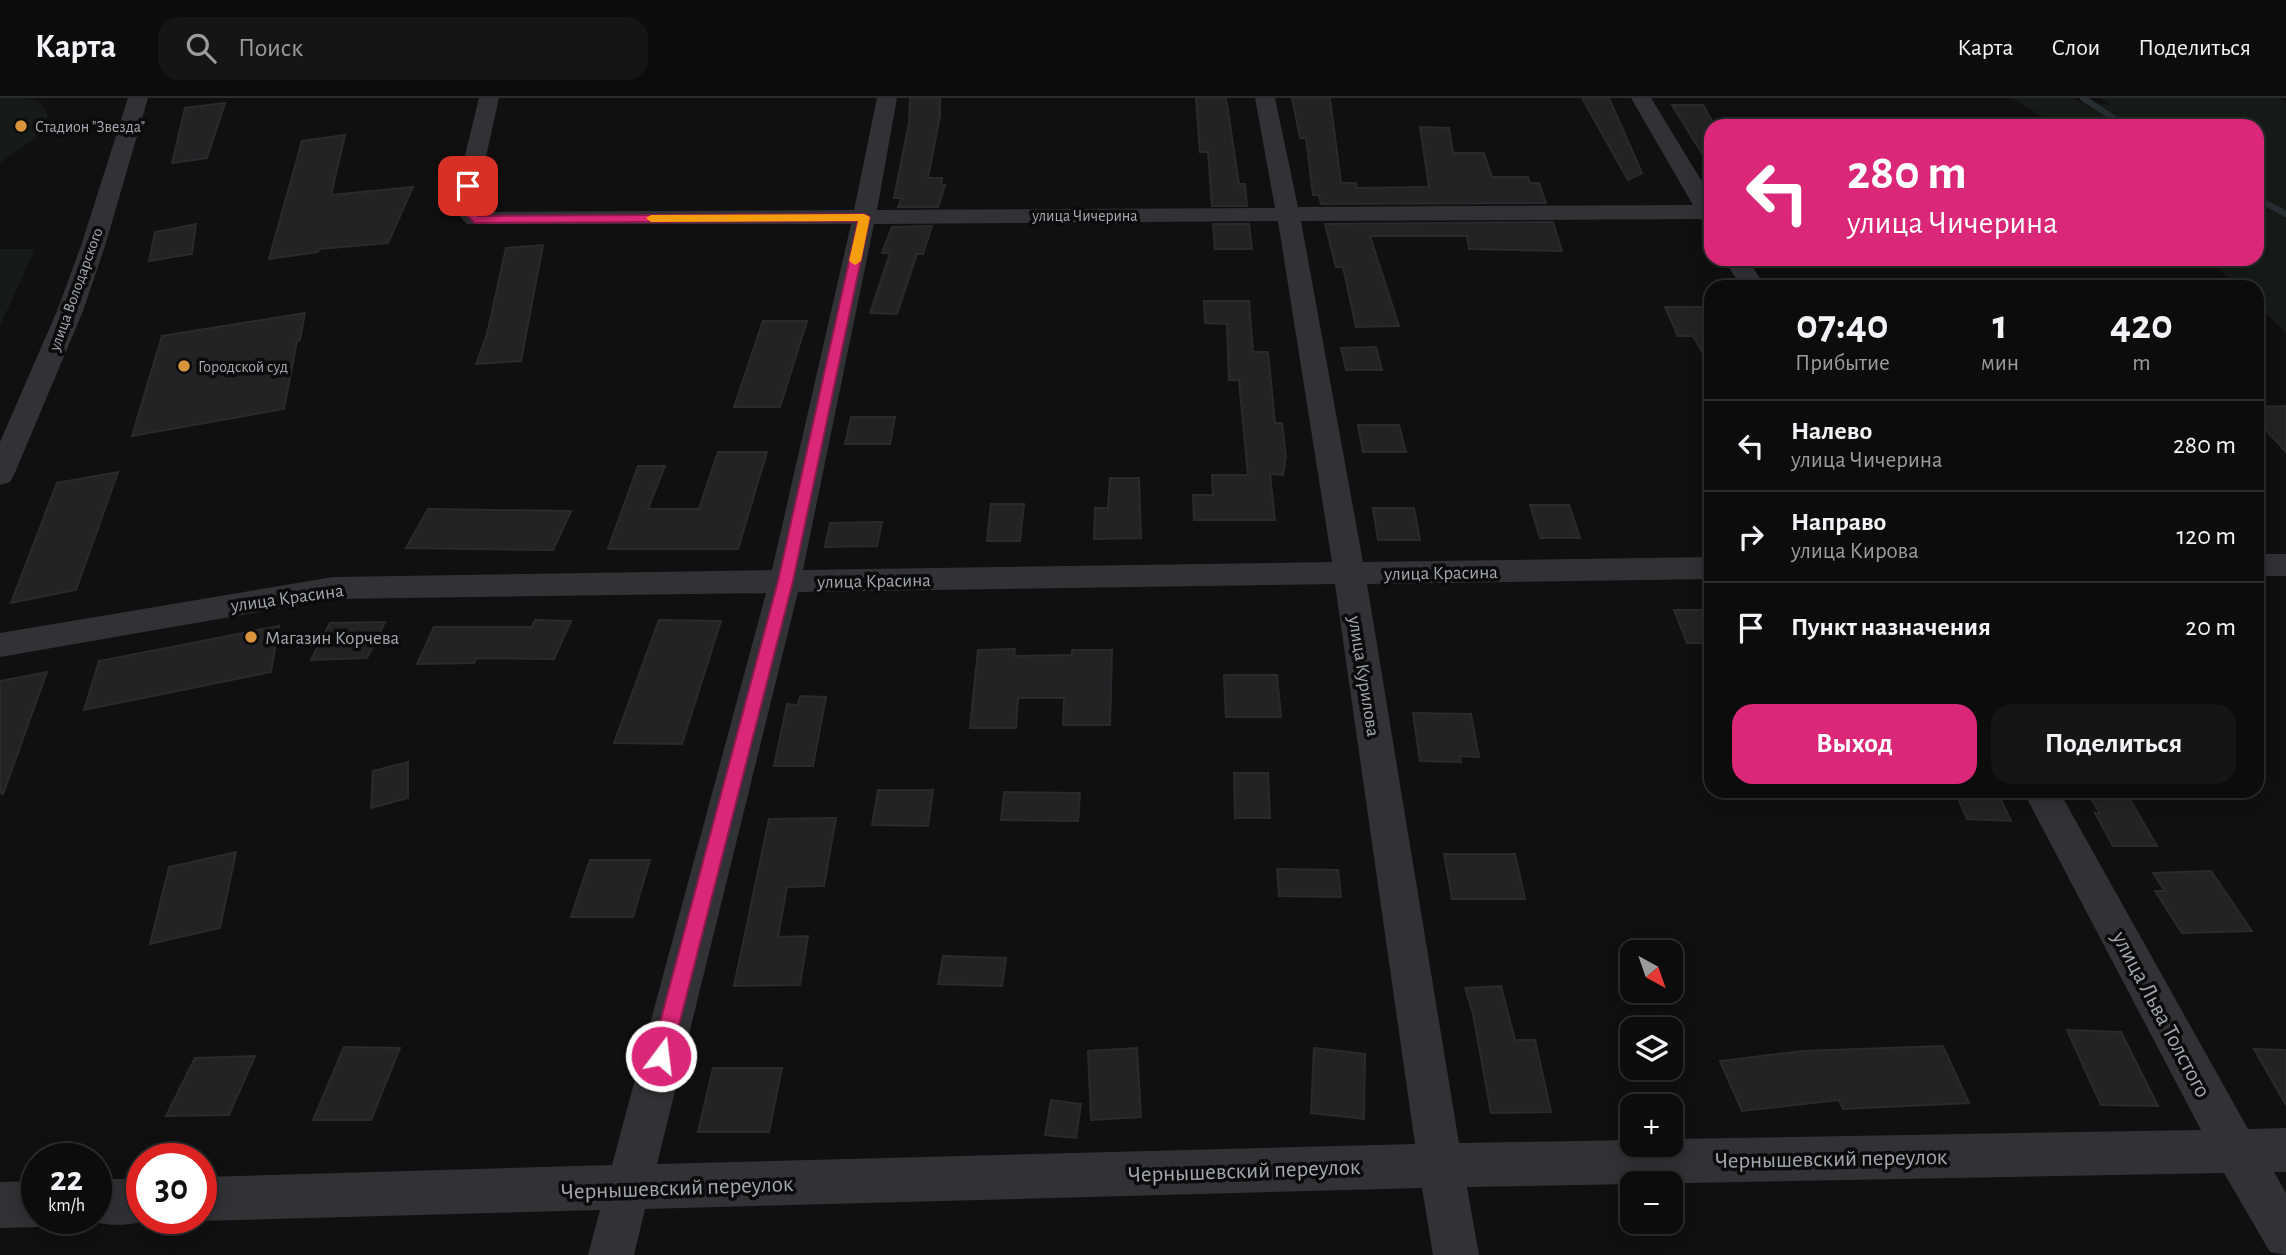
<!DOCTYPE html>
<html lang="ru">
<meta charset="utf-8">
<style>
:root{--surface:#0c0c0d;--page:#151516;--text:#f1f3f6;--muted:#9a9b9d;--line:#2c2c2e;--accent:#db2777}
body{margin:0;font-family:"Alegreya Sans",sans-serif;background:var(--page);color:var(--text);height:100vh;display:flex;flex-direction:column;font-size:26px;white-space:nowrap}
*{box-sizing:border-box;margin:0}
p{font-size:23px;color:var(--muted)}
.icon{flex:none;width:38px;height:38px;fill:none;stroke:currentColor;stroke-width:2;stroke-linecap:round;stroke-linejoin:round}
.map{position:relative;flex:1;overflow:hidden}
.panel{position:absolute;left:1704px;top:182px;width:560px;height:518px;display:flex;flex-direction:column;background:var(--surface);border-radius:21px;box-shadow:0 4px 18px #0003,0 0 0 2px var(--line)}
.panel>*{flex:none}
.banner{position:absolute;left:1704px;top:21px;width:560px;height:147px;border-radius:21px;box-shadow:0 4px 18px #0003,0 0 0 2px var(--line);background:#db2777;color:#fff;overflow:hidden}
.needle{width:46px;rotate:140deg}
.tools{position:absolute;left:1620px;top:842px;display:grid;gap:14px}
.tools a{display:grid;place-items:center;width:63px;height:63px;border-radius:14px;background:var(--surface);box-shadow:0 4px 18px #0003,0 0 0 2px var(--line);font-size:35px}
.speed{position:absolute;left:21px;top:1045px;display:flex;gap:14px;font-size:35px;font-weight:700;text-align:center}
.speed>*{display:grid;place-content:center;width:91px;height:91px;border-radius:50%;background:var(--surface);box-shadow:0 4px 18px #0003,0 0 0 2px var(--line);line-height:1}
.speed small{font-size:18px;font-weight:400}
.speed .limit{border:10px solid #d22;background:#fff;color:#111}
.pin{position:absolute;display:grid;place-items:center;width:60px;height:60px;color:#fff;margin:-30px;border-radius:14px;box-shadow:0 4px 10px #0006}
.me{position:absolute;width:77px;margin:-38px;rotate:15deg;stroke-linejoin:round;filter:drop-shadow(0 0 5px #0008)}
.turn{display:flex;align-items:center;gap:24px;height:147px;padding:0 28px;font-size:32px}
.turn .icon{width:91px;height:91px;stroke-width:2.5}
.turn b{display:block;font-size:49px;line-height:60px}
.eta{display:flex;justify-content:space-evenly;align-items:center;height:119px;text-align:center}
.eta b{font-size:42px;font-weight:700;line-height:49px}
.primary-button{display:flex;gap:14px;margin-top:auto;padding:14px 28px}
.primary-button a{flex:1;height:80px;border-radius:21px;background:var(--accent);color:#fff;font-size:28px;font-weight:700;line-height:80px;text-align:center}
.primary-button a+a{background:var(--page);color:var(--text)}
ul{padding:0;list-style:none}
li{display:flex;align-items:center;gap:21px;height:91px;padding:0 28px;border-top:2px solid var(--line)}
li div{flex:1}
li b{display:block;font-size:26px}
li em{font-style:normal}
header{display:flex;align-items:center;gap:42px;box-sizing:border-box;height:98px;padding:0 35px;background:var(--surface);border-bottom:2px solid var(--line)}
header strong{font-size:33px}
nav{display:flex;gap:38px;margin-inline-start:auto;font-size:24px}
.search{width:490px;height:63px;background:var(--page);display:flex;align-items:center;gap:18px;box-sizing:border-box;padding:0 24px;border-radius:21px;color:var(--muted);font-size:26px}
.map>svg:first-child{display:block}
</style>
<header>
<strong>Карта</strong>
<div class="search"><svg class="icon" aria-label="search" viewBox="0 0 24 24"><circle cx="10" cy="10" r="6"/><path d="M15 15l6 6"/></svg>Поиск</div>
<nav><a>Карта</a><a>Слои</a><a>Поделиться</a></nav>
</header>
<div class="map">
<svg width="2286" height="1157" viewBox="0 0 2286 1157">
<rect width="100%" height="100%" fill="#101011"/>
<path fill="#171b17" d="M0,0H26L40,4L48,18L38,38L0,65Z
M2012,0H2073L2079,4L2110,7L2102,0H2279L2286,5V235L2258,208V189H2238L2209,161H2258V28H2058Z
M0,151H35L0,228Z"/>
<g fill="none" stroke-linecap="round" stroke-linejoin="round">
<path stroke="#282f33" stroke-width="6" d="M2083,0L2126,28
M2258,101L2286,116"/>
</g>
<path fill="#232325" stroke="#2a2a2d" stroke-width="2" d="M910,0H940V18L928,80H942L941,87H945L938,109H898L902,100H894L909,25Z
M1196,0H1226L1239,86H1245L1247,108H1212L1208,54H1200Z
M1292,0H1330L1341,85H1356L1357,90L1429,89L1420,29L1449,30L1453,55H1484L1492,79H1528L1530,85H1539L1546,105L1321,106L1319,97H1313L1306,40H1300Z
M1582,0H1609L1642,75L1628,82Z
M225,5L207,60L172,65L185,10Z
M1672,7H1703L1712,23V72Z
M345,37L331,97L413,89L388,145L319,151L318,154L269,161L302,43Z
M1553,124L1562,153L1469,151L1467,138H1370L1399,228L1356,229L1343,169H1336L1325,126Z
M196,126L192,156L149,163L155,134Z
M1213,126H1249L1252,151H1215Z
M932,128L923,156H917L897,216L870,215L890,155H882L892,129Z
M543,147L521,263L476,266L487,236L506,150Z
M1204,203H1249L1253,254H1268L1275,325H1282L1286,358L1283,377L1270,376L1275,422H1194L1193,397H1213L1212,377H1248L1239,282H1229L1227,226L1205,225Z
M1665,209H1712V271L1693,238H1678Z
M305,215L300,242L297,243L284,311L132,338L162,238Z
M763,223H807L780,309H734Z
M1376,249L1382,272H1346L1341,250Z
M2286,308V354L2258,323V309Z
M851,319H895L890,346H845Z
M1358,327H1399L1406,354H1363Z
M718,354H767L738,451H608L638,368H665L648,411H699Z
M118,374L76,492L11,505L57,385Z
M1110,380H1139L1141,440L1094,441L1095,410H1108Z
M991,406H1024L1020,443H987Z
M1530,407H1569L1580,440H1540Z
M1373,410H1414L1420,442H1378Z
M428,411L571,413L553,452L406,450Z
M882,424L877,448L825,449L830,425Z
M1674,512H1712V545H1687Z
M535,522L571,523L554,561L477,560L474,565L417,566L434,529H532Z
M659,522L721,523L682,646L614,645Z
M385,524L367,560L311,562L330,525Z
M279,528L271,574L84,612L99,563Z
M1015,551L1014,558L1072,557V552H1112L1110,627H1063L1064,600H1018L1016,630H970L978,552Z
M47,574L3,696L0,695V583Z
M1224,577H1277L1281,619H1226Z
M800,598L826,599L813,668H774L787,606L798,607Z
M1413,615L1471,616L1479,659L1460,658L1461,664L1420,663Z
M408,664V700L371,710L373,673Z
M1234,675H1268L1270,720H1235Z
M878,692H933L928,728L872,727Z
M1955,693H1997L2011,723L1967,721Z
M2087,693H2125L2157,748H2113L2095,715L2100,716Z
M1004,694L1080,695L1078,723L1001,722Z
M836,720L824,788L787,789L778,839L808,838L800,887L734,888L769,721Z
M236,754L220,830L150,846L169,769Z
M1444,756H1515L1525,801H1452Z
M590,762H650L633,819H571Z
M1277,771L1338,772L1341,799L1279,798Z
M2211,773L2252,833L2182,835L2155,793H2165L2153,775Z
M943,858L1006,860L1002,888L938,886Z
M1501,888L1515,942H1535L1551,1014L1491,1015L1473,916L1465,890Z
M2067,932L2121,934L2158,1008L2101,1007Z
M1943,948L1969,1005L1843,1011L1839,1002L1742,1013L1720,963L1803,953Z
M344,949L400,950L371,1022H313Z
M1137,950L1141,1019L1091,1022L1088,953Z
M1314,950L1365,956L1364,1021L1311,1015Z
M2254,951L2286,952V1007Z
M255,958L229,1017L166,1018L195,960Z
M713,970H782L769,1034H698Z
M1051,1002L1081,1006L1076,1040L1045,1037Z"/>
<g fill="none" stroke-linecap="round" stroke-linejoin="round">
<path fill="#313235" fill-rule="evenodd" d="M128,0H148L105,148L83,213L14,377L10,384L0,387V344L57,213L81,148Z
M479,0H499L475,108L481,114L854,112L877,0H897L877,112L1275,110L1255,0H1275L1298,109L1693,107L1631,0H1651L1712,100V127L1704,125L1701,121L1301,123L1363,464L1712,459V481L1367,486L1459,1045L1633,1042V1046H1671V1041L2201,1032L2023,693H2059L2248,1031L2286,1030V1074H2274L2286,1095V1157L2270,1154L2224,1075L1467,1089L1479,1157H1433L1422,1090L645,1111L634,1157H588L600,1112L201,1123L193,1120H201V1079L612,1067L766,495L333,501L0,559V535L333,479L772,472L851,126H467L452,110ZM1278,123L1332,464L803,472L874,126ZM1335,486L1415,1046L657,1066L798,494Z
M1724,161H1748L1765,189H1741Z
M2258,456H2286V478H2258Z
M96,1081H142V1120H155C132,1129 103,1129 80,1120H96Z
M37,1083V1120L53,1122L37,1129L0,1130V1084Z"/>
</g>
<path fill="#db2777" stroke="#8e194d" stroke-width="2" d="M468,85L473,88L469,109L478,118L864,116L870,119L793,483L671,958L668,965L661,968L654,965L651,958L778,483L858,123L475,125L458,110L463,88Z"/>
<path fill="#f59e0b" d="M864,116L870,119L861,163L855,167L849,163L858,123L651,124L646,120L651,117Z"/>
<g fill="#db943e" stroke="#0b0b0c" stroke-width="2.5">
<circle cx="21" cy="28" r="7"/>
<circle cx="184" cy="268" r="7"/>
<circle cx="251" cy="539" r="7"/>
</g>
<g text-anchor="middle" stroke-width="7" stroke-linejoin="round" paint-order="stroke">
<g font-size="16" fill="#a3a8b0" stroke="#0b0b0c" text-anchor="start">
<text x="35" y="34">Стадион "Звезда"</text>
<text x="198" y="274">Городской суд</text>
</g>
<g font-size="16" fill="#a3a8b0" stroke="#0b0b0c">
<text x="1085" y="123">улица Чичерина</text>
<text transform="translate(75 191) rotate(-70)" y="6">улица Володарского</text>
</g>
<g font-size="19" fill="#a3a8b0" stroke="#0b0b0c">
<text transform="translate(1441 474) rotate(-1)" y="7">улица Красина</text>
<text transform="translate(874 482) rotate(-1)" y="7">улица Красина</text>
<text transform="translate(287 499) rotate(-8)" y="7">улица Красина</text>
<text transform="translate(1365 578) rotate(81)" y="7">улица Курилова</text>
</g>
<g font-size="19" fill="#a3a8b0" stroke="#0b0b0c" text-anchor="start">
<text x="265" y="546">Магазин Корчева</text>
</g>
<g font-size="23" fill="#a3a8b0" stroke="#0b0b0c">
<text transform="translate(2162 916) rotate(62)" y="8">улица Льва Толстого</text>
<text transform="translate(1831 1060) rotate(-1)" y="8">Чернышевский переулок</text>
<text transform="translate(1244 1072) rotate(-2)" y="8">Чернышевский переулок</text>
<text transform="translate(677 1089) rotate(-2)" y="8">Чернышевский переулок</text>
</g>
</g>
</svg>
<div class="tools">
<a><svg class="needle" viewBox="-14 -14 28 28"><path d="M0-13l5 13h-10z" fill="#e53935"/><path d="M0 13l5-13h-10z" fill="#9a9b9d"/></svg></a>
<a><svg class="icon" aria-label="layers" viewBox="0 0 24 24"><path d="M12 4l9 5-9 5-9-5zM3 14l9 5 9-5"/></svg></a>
<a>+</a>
<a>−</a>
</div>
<div class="speed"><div>22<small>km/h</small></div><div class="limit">30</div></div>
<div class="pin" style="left:468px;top:88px;background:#d93025"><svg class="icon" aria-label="arrive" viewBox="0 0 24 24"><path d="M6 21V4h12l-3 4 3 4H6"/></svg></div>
<svg class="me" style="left:661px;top:958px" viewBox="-20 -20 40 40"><circle r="17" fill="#db2777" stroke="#fff" stroke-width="3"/><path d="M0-11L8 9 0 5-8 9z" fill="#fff"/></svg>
<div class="banner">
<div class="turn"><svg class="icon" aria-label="left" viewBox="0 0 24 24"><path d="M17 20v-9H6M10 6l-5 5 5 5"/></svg><div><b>280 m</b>улица Чичерина</div></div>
</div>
<section class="panel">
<div class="eta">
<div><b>07:40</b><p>Прибытие</p></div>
<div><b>1</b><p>мин</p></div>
<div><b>420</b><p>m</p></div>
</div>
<ul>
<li><svg class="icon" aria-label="left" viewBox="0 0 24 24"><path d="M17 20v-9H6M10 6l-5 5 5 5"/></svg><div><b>Налево</b><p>улица Чичерина</p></div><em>280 m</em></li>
<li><svg class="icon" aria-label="right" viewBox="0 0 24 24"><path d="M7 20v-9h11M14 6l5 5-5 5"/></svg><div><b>Направо</b><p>улица Кирова</p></div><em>120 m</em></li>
<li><svg class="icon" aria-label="arrive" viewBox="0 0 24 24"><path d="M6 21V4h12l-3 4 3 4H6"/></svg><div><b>Пункт назначения</b></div><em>20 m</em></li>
</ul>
<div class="primary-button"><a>Выход</a><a>Поделиться</a></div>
</section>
</div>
